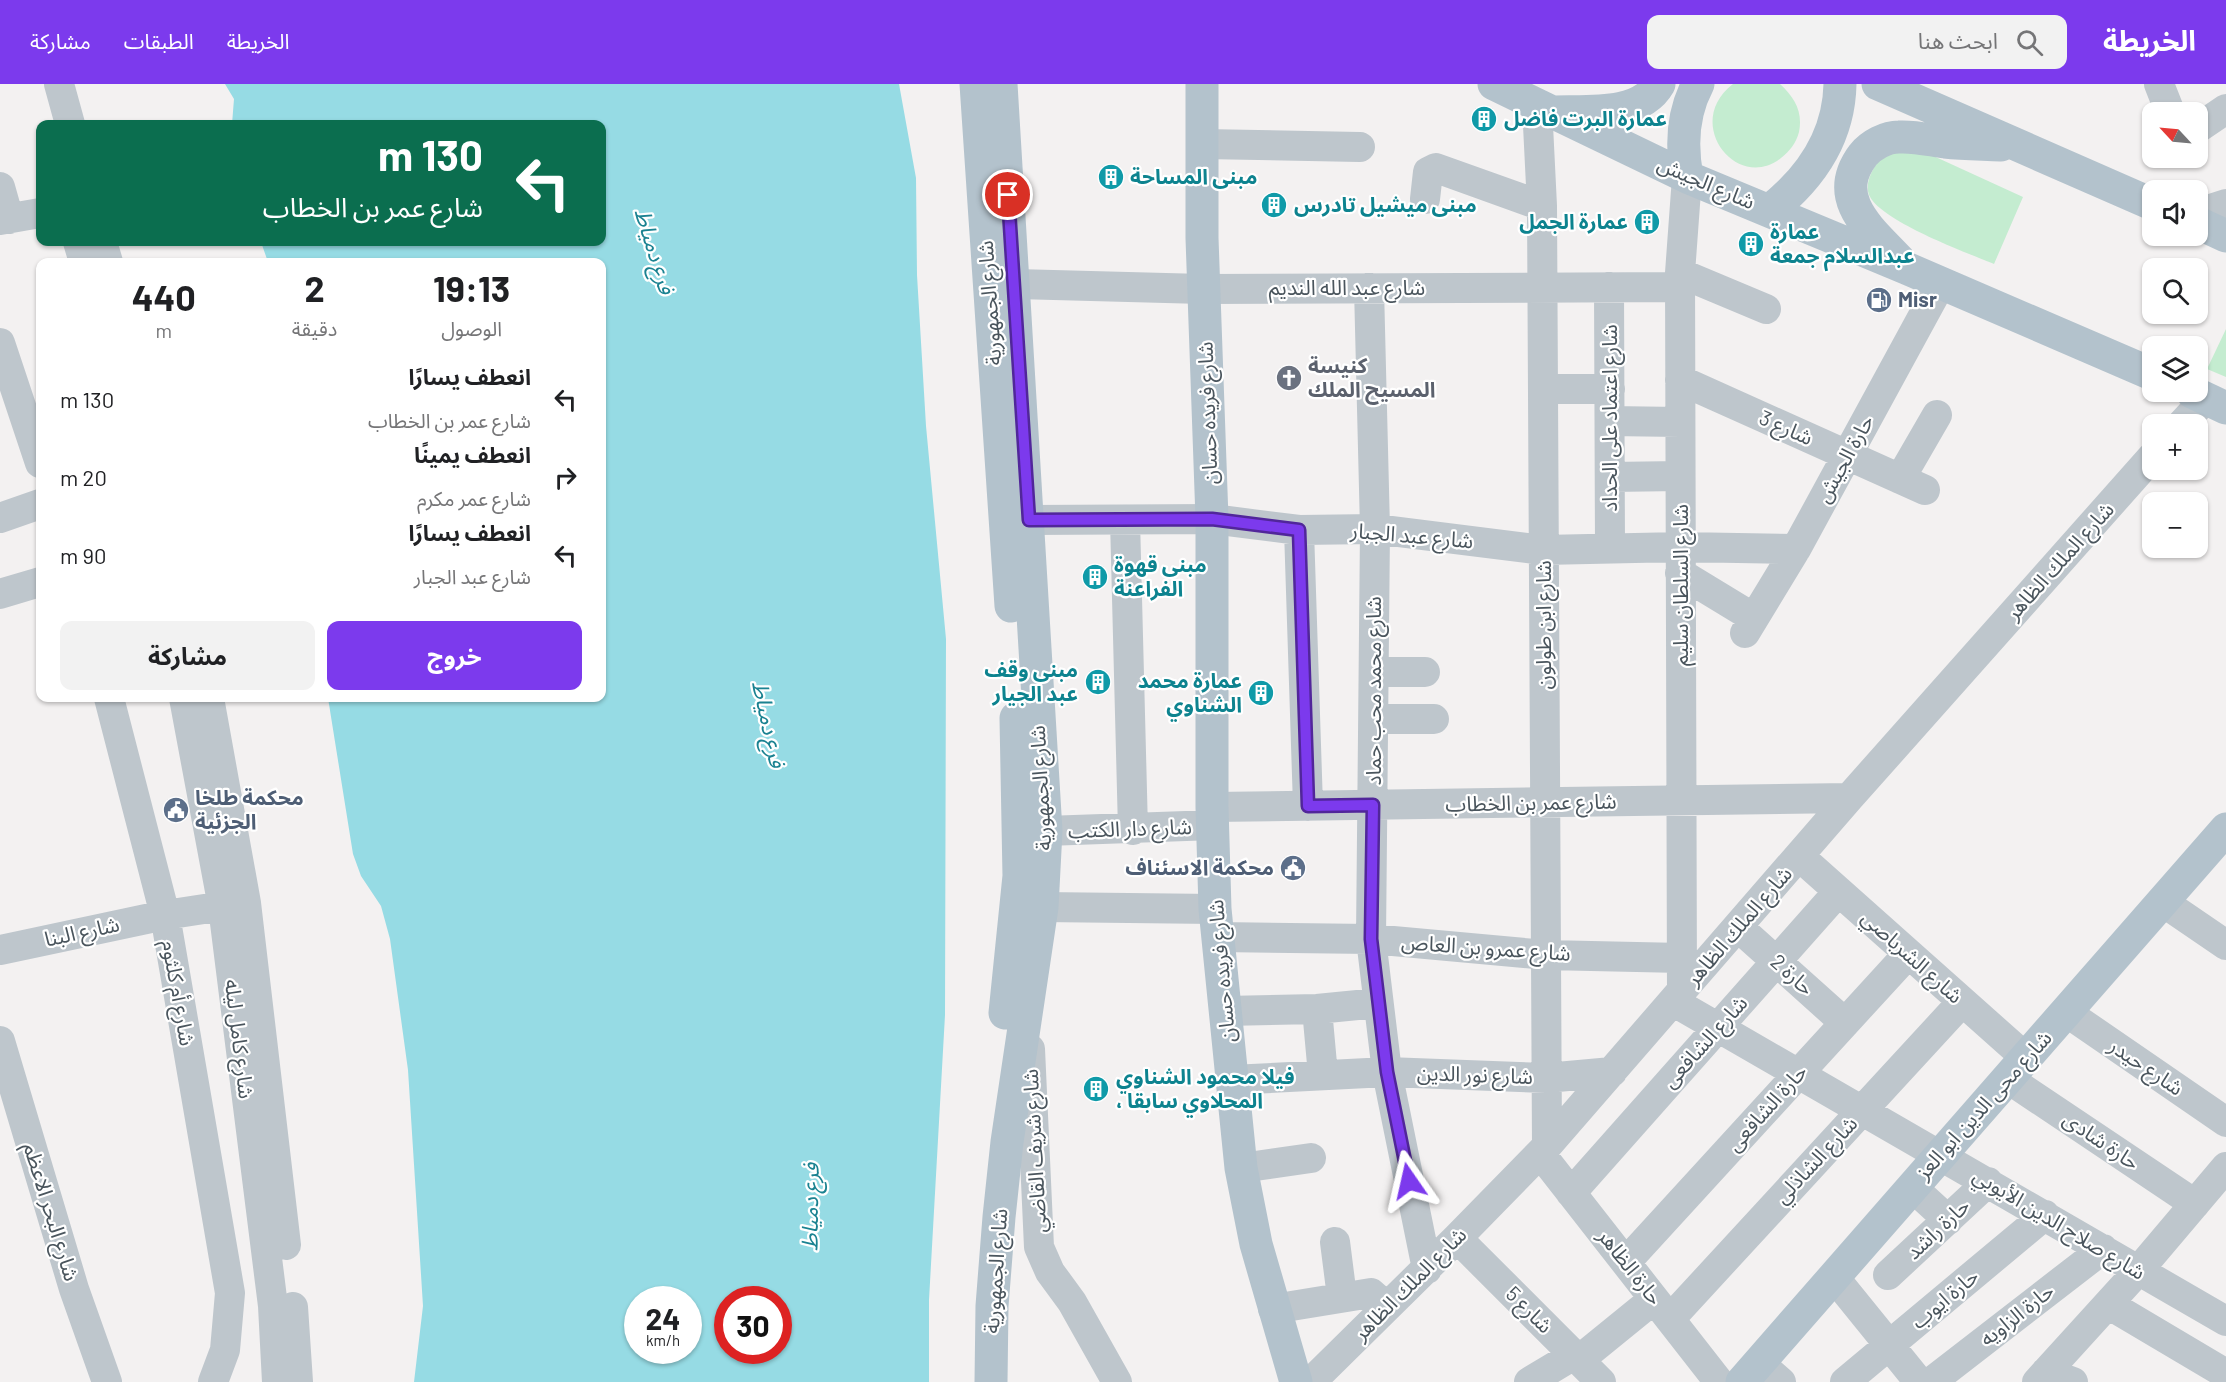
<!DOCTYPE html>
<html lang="ar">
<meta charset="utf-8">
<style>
:root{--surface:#fff;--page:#f2f2f2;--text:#202124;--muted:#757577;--accent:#7c3aed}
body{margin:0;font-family:Barlow,"Noto Sans Arabic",sans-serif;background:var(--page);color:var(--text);direction:rtl;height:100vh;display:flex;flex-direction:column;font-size:22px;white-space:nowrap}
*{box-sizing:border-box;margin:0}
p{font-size:20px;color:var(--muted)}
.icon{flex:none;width:33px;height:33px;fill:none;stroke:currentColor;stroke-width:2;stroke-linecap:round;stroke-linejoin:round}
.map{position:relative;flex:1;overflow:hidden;direction:ltr}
.details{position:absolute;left:36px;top:174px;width:570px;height:444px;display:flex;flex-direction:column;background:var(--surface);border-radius:12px;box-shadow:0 2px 4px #0004;direction:rtl}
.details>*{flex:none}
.guide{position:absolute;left:36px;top:36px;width:570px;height:126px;border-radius:12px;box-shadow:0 2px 4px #0004;direction:rtl;background:#0b6e4f;color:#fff;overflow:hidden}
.needle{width:39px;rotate:296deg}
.controls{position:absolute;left:2142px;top:18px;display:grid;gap:12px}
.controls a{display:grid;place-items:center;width:66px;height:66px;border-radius:12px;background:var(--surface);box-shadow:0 2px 4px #0004;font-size:30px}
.speed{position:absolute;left:624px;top:1202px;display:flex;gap:12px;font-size:30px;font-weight:700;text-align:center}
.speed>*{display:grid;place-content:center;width:78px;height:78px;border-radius:50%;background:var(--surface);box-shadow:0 2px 4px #0004;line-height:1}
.speed small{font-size:15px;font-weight:400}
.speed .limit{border:9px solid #d22;background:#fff;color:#111}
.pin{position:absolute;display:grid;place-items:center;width:51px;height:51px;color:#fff;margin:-26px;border:3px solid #fff;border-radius:50%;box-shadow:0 2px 6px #0007}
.me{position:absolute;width:66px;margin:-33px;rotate:349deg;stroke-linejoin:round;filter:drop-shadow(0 0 4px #0008)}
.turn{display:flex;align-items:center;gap:21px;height:126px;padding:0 24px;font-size:27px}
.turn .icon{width:78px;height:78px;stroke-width:2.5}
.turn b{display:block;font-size:42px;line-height:51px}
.eta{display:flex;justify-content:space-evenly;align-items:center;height:102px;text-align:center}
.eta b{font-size:36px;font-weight:700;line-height:42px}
.button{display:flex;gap:12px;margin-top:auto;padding:12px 24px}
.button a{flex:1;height:69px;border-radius:12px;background:var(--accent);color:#fff;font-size:24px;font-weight:700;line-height:69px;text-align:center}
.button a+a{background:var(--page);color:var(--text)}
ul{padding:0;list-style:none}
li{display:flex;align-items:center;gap:18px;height:78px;padding:0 24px}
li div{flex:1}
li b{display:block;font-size:22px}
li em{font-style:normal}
header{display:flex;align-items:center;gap:36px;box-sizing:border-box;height:84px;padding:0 30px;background:var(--accent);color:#fff}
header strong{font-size:28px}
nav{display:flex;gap:33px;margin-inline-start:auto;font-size:21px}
.search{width:420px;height:54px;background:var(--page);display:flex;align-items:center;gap:15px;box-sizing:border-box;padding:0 21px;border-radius:12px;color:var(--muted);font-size:22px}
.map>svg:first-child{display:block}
</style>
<header>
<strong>الخريطة</strong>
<div class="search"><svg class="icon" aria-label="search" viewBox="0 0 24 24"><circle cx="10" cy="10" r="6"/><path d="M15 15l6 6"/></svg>ابحث هنا</div>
<nav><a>الخريطة</a><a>الطبقات</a><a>مشاركة</a></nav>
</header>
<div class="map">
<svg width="2226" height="1298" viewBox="0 0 2226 1298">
<rect width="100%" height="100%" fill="#f3f1f1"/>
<path fill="#c4ecd0" d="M1733,0H1780C1795,14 1803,28 1799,48C1796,59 1790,67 1781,74C1737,109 1682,39 1733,0Z
M1916,64L2023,113L1994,180C1968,169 1871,134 1868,107C1866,93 1876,81 1883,69Z
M2226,245V293L2207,285Z"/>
<path fill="#96dbe4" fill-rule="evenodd" d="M225,0H899L916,94L917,191L926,342L946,555L945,931L929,1216V1298H414L423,1222L408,986L390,855L381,822L361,792L353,770L328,614H602V178H268L261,158H602V40H232L234,15ZM638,1215H688V1266H638ZM728,1215H778V1266H728Z"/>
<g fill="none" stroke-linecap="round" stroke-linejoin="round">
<path stroke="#bec6cc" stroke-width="30" d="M59,0L70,40
M2159,0L2170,28
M1537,21L1542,122L1547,1062
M2198,44L2226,25
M1203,60L1360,63
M0,103L9,135
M1425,115L1428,88L1436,84L1542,122
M2198,129L2226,120
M0,136L40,129
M78,158L84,178
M102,158L108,178
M1680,189L1766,225
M1014,200L1203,205L1680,203
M1609,203L1610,464
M1369,204L1375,445L1371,855L1387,988L1427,1185
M0,259L40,379
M1680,296L1925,406
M1543,305H1610
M1610,337L1680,338
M2182,340L2206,314
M1610,393L1680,392
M1900,395L1937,331
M0,434L40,420
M1029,436L1212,435L1299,446L1375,445L1543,466L1681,463L1796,465
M1125,436L1133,746
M1299,446L1308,722
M1680,489L1754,534
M0,510L40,498
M1745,549L1796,465L1941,199
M1375,588H1425
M109,614L165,831L230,1209L225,1266L213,1298
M184,614L223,823L273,1222L277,1298
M209,614L246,819L286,1161
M1374,635H1434
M1212,723L1849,714
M1046,747L1214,741
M1799,772L2026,974
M2163,818L2226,861
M1042,823L1215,825
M1738,843L1845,939
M1218,853L1371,855L1546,871L1682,874
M0,866L165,831L243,819
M1682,909L1680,189L1687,93
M1674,918L2226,1237
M1317,925L1323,991
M1225,927L1317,925L1378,919
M2066,928L2226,1038
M0,957L74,1205L107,1298
M1030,965L1039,1163L1050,1188L1072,1218L1117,1298
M2007,994L2195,1120
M1231,996L1387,988L1546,994L1612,988
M1540,1069L1719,1298
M1241,1084L1311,1074
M1912,1103L1948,1136
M1571,1109L1838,808
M1457,1154L1601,1298
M1335,1158L1342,1213
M1626,1178L1908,870
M1888,1191L1988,1098
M1834,1193L1919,1298
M2108,1220L2226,1290
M293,1223L298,1298
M1273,1225L1371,1209L1387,1223
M1670,1235L1962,918
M1579,1276L1654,1215
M1759,1279L1781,1298
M2046,1288L2073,1298
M1311,1298L1457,1154L1547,1062L1849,714L2152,373
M1529,1298L1574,1271
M1845,1298L2045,1131
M1931,1298L2103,1165
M2037,1298L2138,1187L2226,1083"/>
<path stroke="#b3c2cc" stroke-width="33" d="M976,0L1011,522
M1202,0V154L1212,435V723L1215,825L1241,1084L1256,1160L1296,1298
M1494,0L1687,93L1906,184L2152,290
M1878,0L2152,120
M1555,28C1587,27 1640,33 1659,0
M1687,93C1681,61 1682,30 1698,0
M1769,127C1810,95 1839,54 1840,0
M2198,139L2226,152
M1899,176C1871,146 1830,115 1863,71C1871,61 1886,53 1899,53C1914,52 1930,56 1945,58C1964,60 1982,60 2001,61
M2192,308L2226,324
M1005,929L1019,792L1016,634
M991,1298L992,1222L999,1133L1007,1058L1042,823L1046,747L1001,0
M1742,1298L2226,745"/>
</g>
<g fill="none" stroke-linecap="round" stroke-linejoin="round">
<g stroke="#51269a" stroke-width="15">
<path id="route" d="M1008,111L1029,436L1212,435L1299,446L1308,722L1373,721L1371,855L1387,988L1409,1097"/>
</g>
<use href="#route" stroke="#7c3aed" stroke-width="10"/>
</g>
<defs>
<g id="building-disc" transform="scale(1.35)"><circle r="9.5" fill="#0f9aa8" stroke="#fff"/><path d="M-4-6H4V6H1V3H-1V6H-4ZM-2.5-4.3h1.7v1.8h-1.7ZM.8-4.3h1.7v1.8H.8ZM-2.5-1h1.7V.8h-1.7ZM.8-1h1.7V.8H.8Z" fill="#fff"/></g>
<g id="fuel-disc" transform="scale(1.35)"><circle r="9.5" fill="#5c6f8a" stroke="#fff"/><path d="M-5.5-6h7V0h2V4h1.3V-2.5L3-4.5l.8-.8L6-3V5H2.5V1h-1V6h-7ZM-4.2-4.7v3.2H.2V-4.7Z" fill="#fff"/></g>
<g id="church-disc" transform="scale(1.35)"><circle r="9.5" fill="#6b7280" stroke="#fff"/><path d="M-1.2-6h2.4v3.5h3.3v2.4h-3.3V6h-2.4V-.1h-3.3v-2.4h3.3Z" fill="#fff"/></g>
<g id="civic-disc" transform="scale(1.35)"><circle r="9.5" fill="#5c6f8a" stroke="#fff"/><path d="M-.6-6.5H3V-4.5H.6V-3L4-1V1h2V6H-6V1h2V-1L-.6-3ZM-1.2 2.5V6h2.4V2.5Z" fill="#fff"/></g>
</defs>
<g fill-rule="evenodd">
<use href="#building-disc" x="1484" y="35"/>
<use href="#building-disc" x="1111" y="93"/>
<use href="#building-disc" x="1274" y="121"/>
<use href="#building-disc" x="1647" y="138"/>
<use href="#building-disc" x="1751" y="160"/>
<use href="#fuel-disc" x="1879" y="216"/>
<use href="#church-disc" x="1289" y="294"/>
<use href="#building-disc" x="1095" y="493"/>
<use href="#building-disc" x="1098" y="598"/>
<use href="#building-disc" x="1261" y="609"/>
<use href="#civic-disc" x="176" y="726"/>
<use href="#civic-disc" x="1293" y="784"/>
<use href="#building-disc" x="1096" y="1005"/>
</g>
<g text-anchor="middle" stroke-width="4.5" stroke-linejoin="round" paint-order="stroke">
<g font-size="21" font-weight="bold" fill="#0d838f" stroke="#fff" text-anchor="start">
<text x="1504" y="42">عمارة البرت فاضل</text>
<text x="1130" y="100">مبنى المساحة</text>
<text x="1294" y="128">مبنى ميشيل تادرس</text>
<text x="1628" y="145" text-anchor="end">عمارة الجمل</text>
<text x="1770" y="155">عمارة<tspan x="1770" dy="24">عبدالسلام جمعة</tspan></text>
<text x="1114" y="488">مبنى قهوة<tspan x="1114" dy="24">الفراعنة</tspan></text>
<text x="1078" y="593" text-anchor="end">مبنى وقف<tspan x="1078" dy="24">عبد الجيار</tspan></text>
<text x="1242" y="604" text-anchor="end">عمارة محمد<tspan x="1242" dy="24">الشناوي</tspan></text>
<text x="1116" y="1000">فيلا محمود الشناوي<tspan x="1116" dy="24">، المحلاوي سابقا</tspan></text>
</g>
<g font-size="21" fill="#4a555d" stroke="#fff">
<text transform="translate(1706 99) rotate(23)" y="7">شارع الجيش</text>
<text x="1347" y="211">شارع عبد الله النديم</text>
<text transform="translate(990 219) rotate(-94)" y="7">شارع الجمهورية</text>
<text transform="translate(1208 329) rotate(-92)" y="7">شارع فريده حسان</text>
<text transform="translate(1610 334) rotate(-90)" y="7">شارع اعتماد على الحداد</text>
<text transform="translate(1786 344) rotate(24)" y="7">شارع 3</text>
<text transform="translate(1845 375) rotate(-61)" y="7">حارة الجيش</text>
<text transform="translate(1412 452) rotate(5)" y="7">شارع عبد الجبار</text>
<text transform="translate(2060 477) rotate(-48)" y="7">شارع الملك الظاهر</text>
<text transform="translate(1681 501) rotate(-90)" y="7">شارع السلطان سليم</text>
<text transform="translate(1544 541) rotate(-90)" y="7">شارع ابن طولون</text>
<text transform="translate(1374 607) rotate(-90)" y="7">شارع محمد محب حماد</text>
<text transform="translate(1041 704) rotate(-93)" y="7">شارع الجمهورية</text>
<text transform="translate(1531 719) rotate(-1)" y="7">شارع عمر بن الخطاب</text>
<text transform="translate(1130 745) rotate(-2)" y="7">شارع دار الكتب</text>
<text transform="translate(1739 842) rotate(-49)" y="7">شارع الملك الظاهر</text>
<text transform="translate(82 848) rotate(-12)" y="7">شارع البنا</text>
<text transform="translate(1486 864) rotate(4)" y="7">شارع عمرو بن العاص</text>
<text transform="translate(1912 873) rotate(42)" y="7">شارع الشرباصي</text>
<text transform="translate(1222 887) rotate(-95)" y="7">شارع فريده حسان</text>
<text transform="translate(1792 891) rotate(42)" y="7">حارة 2</text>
<text transform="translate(178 909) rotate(80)" y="7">شارع أم كلثوم</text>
<text transform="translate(239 955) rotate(83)" y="7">شارع كامل ليله</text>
<text transform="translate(1705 958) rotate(-48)" y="7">شارع الشافعى</text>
<text transform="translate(2146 983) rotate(34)" y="7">شارع حيدر</text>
<text transform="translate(1475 991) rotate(2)" y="7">شارع نور الدين</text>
<text transform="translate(1984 1021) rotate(-48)" y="7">شارع محى الدين ابو العز</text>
<text transform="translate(1767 1024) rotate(-48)" y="7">حارة الشافعى</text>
<text transform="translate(2101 1057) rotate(34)" y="7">حارة شادى</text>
<text transform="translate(1035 1067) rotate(-93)" y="7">شارع شريف القاضي</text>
<text transform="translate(1816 1076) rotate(-47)" y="7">شارع الشاذلي</text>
<text transform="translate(51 1128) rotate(73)" y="7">شارع البحر الاعظم</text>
<text transform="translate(2059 1140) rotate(31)" y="7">شارع صلاح الدين الأيوبي</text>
<text transform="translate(1938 1145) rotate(-43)" y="7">حارة راشد</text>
<text transform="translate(1630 1183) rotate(52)" y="7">حارة الظاهر</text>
<text transform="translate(996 1187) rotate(-86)" y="7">شارع الجمهورية</text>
<text transform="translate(1410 1200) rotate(-45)" y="7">شارع الملك الظاهر</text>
<text transform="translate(1945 1215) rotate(-40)" y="7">حارة ايوب</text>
<text transform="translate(1529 1226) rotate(45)" y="7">شارع 5</text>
<text transform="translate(2017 1231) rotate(-38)" y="7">حارة الزاويه</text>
</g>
<g font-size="21" font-weight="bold" fill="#4e5e75" stroke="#fff" text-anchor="start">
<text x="1898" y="223">Misr</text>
<text x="195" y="721">محكمة طلخا<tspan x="195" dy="24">الجزئية</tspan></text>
<text x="1274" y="791" text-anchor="end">محكمة الاسئناف</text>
</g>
<g font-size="21" font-weight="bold" fill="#5b616d" stroke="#fff" text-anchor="start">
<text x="1308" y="289">كنيسة<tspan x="1308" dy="24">المسيح الملك</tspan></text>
</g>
<g font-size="22" font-style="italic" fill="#1a8291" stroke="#fff">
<text transform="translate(655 167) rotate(73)" y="8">فرع دمياط</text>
<text transform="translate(769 640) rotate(78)" y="8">فرع دمياط</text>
<text transform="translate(810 1123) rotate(-89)" y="8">فرع دمياط</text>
</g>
</g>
</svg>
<div class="controls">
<a><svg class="needle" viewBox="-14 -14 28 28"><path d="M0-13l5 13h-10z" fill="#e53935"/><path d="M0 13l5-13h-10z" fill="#757577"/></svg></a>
<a><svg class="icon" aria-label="sound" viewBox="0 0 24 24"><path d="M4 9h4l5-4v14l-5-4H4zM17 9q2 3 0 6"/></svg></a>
<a><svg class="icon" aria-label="search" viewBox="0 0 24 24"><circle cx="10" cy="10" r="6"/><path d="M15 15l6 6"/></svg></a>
<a><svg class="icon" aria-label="layers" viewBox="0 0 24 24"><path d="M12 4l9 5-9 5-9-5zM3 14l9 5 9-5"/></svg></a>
<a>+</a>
<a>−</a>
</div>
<div class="speed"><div>24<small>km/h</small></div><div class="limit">30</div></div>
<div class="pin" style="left:1008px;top:111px;background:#d93025"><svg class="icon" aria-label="arrive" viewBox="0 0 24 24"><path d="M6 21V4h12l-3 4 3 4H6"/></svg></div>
<svg class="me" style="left:1409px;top:1097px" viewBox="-20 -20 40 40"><path d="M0-17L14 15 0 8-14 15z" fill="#7c3aed" stroke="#fff" stroke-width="4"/></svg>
<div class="guide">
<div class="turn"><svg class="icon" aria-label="left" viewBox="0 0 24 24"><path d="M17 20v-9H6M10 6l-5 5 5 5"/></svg><div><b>130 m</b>شارع عمر بن الخطاب</div></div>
</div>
<section class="details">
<div class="eta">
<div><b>19:13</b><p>الوصول</p></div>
<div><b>2</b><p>دقيقة</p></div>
<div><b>440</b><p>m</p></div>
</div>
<ul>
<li><svg class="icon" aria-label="left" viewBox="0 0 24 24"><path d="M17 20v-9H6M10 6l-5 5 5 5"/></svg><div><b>انعطف يسارًا</b><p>شارع عمر بن الخطاب</p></div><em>130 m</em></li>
<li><svg class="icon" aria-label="right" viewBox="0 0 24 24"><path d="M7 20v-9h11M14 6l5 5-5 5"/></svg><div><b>انعطف يمينًا</b><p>شارع عمر مكرم</p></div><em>20 m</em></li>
<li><svg class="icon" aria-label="left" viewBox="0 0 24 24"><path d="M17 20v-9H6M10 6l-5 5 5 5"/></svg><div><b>انعطف يسارًا</b><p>شارع عبد الجبار</p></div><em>90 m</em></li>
</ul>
<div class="button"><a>خروج</a><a>مشاركة</a></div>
</section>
</div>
